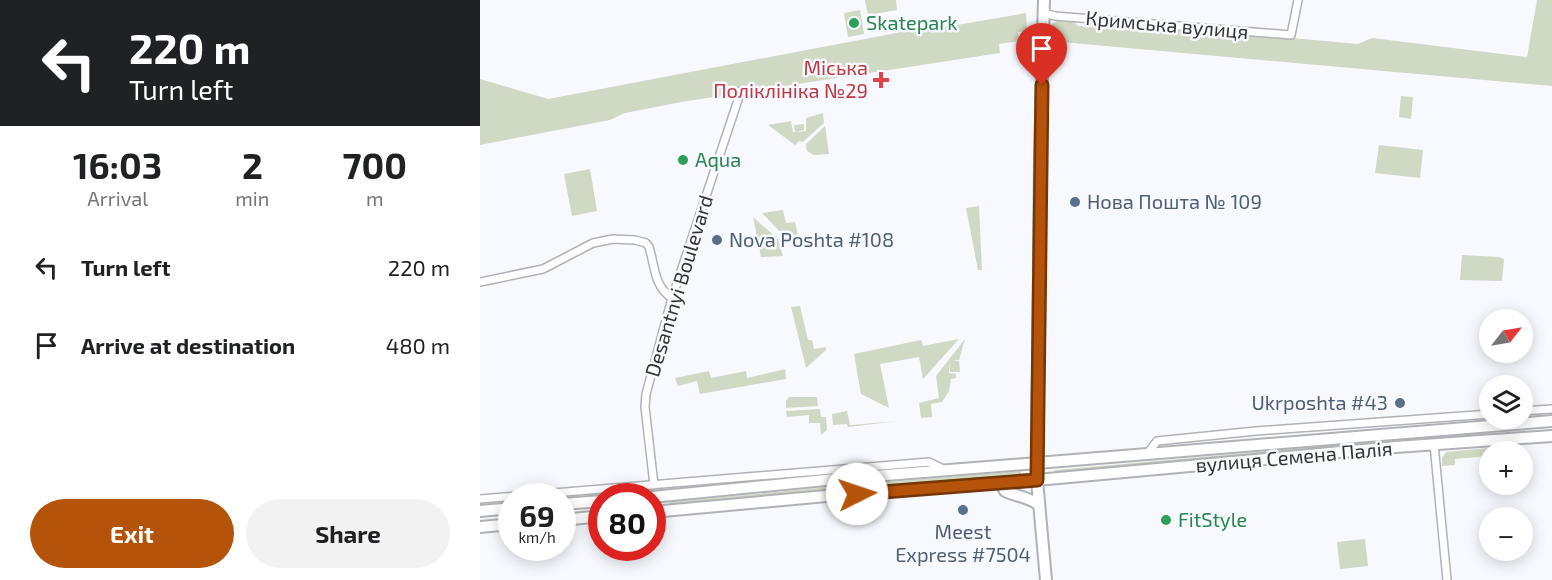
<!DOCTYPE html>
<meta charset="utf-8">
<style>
:root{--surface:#fff;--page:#f2f2f2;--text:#202124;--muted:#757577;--accent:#b45309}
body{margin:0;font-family:"Exo 2",sans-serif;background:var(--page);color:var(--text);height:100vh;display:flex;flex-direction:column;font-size:22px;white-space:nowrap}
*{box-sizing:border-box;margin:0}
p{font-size:20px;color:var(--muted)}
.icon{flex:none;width:33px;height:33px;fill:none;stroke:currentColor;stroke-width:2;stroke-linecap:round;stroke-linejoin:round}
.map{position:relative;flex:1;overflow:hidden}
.side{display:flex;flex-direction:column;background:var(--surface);width:480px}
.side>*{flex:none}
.banner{background:#202124;color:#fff;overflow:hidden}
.needle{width:39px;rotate:59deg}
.buttons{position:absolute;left:999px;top:309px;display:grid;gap:12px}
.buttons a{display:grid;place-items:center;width:54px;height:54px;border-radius:50%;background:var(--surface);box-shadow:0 3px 15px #0003;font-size:30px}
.speed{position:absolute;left:18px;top:483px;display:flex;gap:12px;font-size:30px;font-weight:700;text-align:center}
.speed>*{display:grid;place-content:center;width:78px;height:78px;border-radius:50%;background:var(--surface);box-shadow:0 3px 15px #0003;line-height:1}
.speed small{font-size:15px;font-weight:400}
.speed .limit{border:9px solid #d22;background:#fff;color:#111}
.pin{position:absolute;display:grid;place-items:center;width:51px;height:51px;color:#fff;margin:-62px -26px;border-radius:50% 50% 50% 0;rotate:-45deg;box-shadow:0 0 6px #0007}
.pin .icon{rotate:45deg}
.me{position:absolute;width:66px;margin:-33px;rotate:86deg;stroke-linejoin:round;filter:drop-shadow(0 0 4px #0008)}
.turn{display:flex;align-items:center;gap:21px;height:126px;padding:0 30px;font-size:27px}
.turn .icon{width:78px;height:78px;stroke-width:2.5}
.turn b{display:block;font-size:42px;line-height:51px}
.eta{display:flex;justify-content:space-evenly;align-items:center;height:102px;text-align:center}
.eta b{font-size:36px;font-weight:700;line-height:42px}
.button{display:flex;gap:12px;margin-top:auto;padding:12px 30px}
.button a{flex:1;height:69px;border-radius:36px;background:var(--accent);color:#fff;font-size:24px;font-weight:700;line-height:69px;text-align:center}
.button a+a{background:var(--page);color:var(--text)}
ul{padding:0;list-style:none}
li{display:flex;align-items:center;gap:18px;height:78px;padding:0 30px}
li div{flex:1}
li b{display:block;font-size:22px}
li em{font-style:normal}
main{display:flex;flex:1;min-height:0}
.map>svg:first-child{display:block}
</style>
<main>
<section class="side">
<div class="banner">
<div class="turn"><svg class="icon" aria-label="left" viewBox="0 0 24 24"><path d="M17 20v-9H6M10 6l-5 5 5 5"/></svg><div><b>220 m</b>Turn left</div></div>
</div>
<div class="eta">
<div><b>16:03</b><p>Arrival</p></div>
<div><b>2</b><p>min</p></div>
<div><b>700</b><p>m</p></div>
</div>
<ul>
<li><svg class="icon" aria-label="left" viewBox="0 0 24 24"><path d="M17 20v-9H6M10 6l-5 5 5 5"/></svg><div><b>Turn left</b></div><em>220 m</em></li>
<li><svg class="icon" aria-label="arrive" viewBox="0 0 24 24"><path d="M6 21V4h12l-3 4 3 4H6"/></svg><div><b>Arrive at destination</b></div><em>480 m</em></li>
</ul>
<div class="button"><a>Exit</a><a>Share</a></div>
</section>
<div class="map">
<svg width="1072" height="580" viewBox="0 0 1072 580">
<rect width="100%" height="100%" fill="#f7f9fe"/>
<path fill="#d0d9c3" d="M385,0H416L417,10L388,15Z
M1057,0H1072V86L570,41L571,25L577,21L594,22L598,26L678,31L680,26L878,44L892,38L1047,57Z
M380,10L384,34L368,37L364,13Z
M546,13L547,31L538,32L539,41L519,44L520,53L201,102L145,113L130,120L0,145V79L68,99L432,30L436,32Z
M921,96L933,97L931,119L919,117Z
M343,113L344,123L323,142L319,141L315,145L288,125L311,121L313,132H315L314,125L324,124V130L315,132L326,131V118Z
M345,126L349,154L334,155L327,151L326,144Z
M899,145L943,150L940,178L895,173Z
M110,169L117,211L92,216L84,174Z
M499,206L502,270H498L486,208Z
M303,210L306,223L315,222L319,241H309L282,213Z
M273,217L298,239L303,256L281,257Z
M982,255L1019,257L1024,259L1022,281L980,280Z
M320,306L328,340H332L334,349L346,347V350L326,368L311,307Z
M479,339L443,379L439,357L400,364L409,408L381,394L374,354L441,340L443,346Z
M485,339L479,360L472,361H479L480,372H470L469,362V373L476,374V378L471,379L469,391L462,402L451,404L452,417L441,418L439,403L459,398L456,376Z
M305,369L306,379L220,394L217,381L198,386L195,378L229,371L231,378L266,371L267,378Z
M309,397H337L338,406L306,408V401Z
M340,409L341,417H346L347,430L341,435L340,423H329V415L307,417L306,411Z
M367,411L370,425L419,421L368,427L367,424L353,425L352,414Z
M911,440L912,443L575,474L574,472L575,470Z
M1018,447L1022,451L1010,452L1009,456L975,459V465L962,466V458L966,452Z
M541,471V476L361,489L362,486Z
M349,487L350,491L190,506V502Z
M885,539L888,566L860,569L857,542Z"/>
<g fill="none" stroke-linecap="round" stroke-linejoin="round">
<g stroke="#b0b2b6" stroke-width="10">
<path id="minor" d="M564,13L575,16L811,35L818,0
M0,282L63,269L113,243L133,239L155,240L166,243L169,247C175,266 174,287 192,298
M1042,411L1072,409
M954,444L967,580
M667,454L677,441L776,431L1010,414
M174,485L165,407L166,394L192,298L261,91
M0,499L449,462L465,470"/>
</g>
<g stroke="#b0b2b6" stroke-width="14">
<path id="primary" d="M557,463L1072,421
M521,483L525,491C537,497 548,496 559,505
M566,580L557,480L916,447L1072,436"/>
</g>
<g stroke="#b0b2b6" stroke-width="14">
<path id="trunk" d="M172,497L356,479L557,463
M82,504L122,501
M0,511L32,508
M172,512L357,495L557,480L560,154L564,0
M82,520L122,516
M0,527L32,524"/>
</g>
<use href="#minor" stroke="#fff" stroke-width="7"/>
<use href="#primary" stroke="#fff" stroke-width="10"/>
<use href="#trunk" stroke="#fff" stroke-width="10"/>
</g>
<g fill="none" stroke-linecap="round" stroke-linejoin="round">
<g stroke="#753606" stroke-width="15">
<path id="route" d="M377,494L557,480L562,85"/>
</g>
<use href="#route" stroke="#b45309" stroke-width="10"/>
</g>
<g fill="#2e9e5b" stroke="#f7f9fe" stroke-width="2">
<circle cx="374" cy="23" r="6"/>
<circle cx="203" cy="160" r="6"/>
<circle cx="686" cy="520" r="6"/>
</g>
<path fill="#e0444e" stroke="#f7f9fe" stroke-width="2" d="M398 71h6v6h6v6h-6v6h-6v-6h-6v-6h6z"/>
<g fill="#5c6f8a" stroke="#f7f9fe" stroke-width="2">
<circle cx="595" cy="202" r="6"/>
<circle cx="237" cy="240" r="6"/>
<circle cx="920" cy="403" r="6"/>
<circle cx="483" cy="510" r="6"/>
</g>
<g text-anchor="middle" stroke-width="5" stroke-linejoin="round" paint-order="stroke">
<g font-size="20" fill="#27864d" stroke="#f7f9fe" text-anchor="start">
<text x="386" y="30">Skatepark</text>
<text x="215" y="167">Aqua</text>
<text x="698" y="527">FitStyle</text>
</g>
<g font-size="20" fill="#333435" stroke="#f7f9fe">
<text transform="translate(687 25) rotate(5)" y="7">Кримська вулиця</text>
<text transform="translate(199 286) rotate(-73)" y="7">Desantnyi Boulevard</text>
<text transform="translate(814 457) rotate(-5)" y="7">вулиця Семена Палія</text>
</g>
<g font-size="20" fill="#be3a42" stroke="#f7f9fe" text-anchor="end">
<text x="388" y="75">Міська<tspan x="388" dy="23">Поліклініка №29</tspan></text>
</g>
<g font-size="20" fill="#4e5e75" stroke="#f7f9fe" text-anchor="start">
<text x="607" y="209">Нова Пошта № 109</text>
<text x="249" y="247">Nova Poshta #108</text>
<text x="908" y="410" text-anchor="end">Ukrposhta #43</text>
<text x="483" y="539" text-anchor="middle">Meest<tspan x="483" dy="23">Express #7504</tspan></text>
</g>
</g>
</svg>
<div class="buttons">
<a><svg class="needle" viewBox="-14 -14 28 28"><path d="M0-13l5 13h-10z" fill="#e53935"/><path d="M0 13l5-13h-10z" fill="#757577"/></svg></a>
<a><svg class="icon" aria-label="layers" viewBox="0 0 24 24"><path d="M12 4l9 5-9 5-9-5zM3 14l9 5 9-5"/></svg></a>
<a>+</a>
<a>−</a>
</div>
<div class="speed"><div>69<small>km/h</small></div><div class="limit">80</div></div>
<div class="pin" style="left:562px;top:85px;background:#d93025"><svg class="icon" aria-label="arrive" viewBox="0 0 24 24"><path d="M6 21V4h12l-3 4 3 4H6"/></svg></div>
<svg class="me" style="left:377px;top:494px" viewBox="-20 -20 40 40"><circle r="19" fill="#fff"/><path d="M0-13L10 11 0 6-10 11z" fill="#b45309"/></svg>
</div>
</main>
